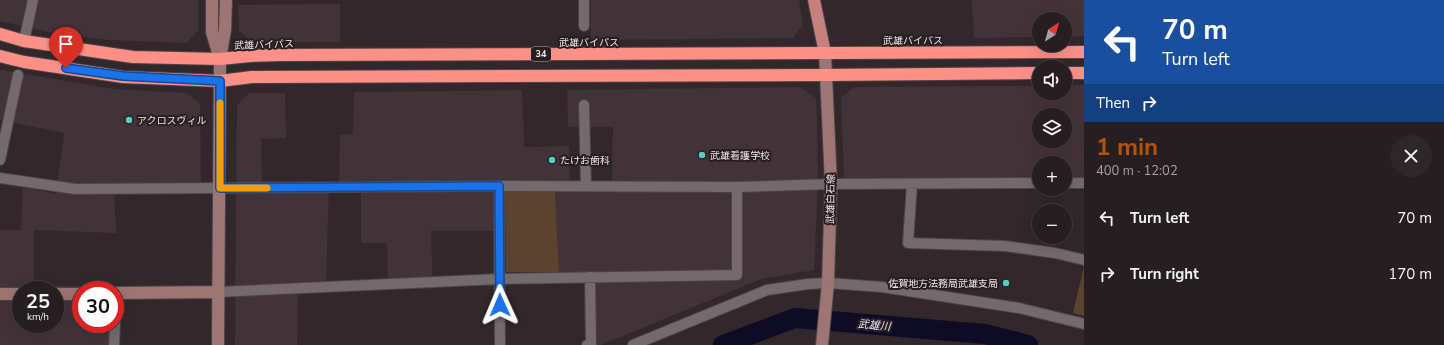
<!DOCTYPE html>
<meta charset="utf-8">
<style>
:root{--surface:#261e21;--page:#2e272a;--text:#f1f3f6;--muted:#a4a2a5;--line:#423c3f;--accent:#b45309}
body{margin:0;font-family:"Nunito Sans","Noto Sans JP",sans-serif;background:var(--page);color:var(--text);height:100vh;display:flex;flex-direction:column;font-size:15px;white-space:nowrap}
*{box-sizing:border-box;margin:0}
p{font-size:13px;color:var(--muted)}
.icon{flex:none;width:22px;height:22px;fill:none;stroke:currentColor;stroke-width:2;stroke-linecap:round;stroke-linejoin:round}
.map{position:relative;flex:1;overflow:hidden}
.details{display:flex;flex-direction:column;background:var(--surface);width:360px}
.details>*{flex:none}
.top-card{background:#1a4fa0;color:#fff;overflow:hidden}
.needle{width:26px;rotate:37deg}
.controls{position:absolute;left:1032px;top:12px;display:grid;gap:8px}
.controls a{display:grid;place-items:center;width:40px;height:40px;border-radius:50%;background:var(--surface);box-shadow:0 4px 16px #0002,0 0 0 1px var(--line);font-size:20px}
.speed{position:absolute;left:12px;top:281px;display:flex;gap:8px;font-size:20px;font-weight:700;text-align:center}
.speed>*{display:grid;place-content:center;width:52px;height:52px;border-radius:50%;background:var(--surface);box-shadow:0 4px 16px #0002,0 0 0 1px var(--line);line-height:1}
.speed small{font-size:10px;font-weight:400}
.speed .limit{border:6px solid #d22;background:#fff;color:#111}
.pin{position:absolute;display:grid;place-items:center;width:34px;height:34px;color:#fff;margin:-41px -17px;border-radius:50% 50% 50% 0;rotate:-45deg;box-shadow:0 0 4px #0007}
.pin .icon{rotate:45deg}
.me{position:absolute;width:44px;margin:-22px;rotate:359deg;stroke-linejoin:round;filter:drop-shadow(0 0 3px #0008)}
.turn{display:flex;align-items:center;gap:14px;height:84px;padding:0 12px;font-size:18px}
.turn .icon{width:52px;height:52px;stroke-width:2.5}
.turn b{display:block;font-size:28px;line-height:34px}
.then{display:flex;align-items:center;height:38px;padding:0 12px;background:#0003;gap:8px;font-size:15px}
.round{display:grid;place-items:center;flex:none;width:42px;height:42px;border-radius:21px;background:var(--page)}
.overview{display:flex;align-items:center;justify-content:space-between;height:68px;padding:0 12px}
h1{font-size:24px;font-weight:700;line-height:30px;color:var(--accent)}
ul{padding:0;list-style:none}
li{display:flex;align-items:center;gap:12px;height:56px;padding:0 12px}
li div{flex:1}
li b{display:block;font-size:15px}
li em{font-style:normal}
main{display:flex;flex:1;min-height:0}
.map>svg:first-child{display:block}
</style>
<main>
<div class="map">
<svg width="1084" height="345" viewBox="0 0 1084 345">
<rect width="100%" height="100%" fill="#32282c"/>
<path fill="#423339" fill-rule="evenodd" d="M0,0H198V30L187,43L110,40L53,33L0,21Z
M591,0H799L803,25L793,38L591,40Z
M972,0H1084V36L1065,37V19H1039V37L974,38Z
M340,4V42H252L239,31L238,5Z
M0,70L114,89L187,93L200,104L201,184L114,185L116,233L34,230V285L120,287L118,345H0V230H21L23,187L56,194L64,133L0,120ZM21,290H55V324H21ZM81,290H115V324H81Z
M1065,85H1084V178H1065V163H1039V178H844L841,98L854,87L1039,86V93H1065ZM1039,115H1065V141H1039Z
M800,87L816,98L817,118L818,181L814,270L761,279L601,345H597L594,273L559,272L555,192H505V231H431L433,287L388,290L387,243H361V186H339L340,135L353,134L354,92L522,90L524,147L569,146L570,192L612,193L613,127H568L567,90Z
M249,93H285L286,138L261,139L262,182L329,183L326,283L298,284L297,345H235L237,105Z"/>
<path fill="#5c432f" d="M505,192H555L559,272H506Z
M1084,266V316L1073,313Z"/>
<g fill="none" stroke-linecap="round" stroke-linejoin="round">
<path stroke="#0e0c25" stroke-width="20" d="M723,345L795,318L985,334L1028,345"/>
<g stroke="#4c4447" stroke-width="12">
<path id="street" d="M584,0V26
M24,41L33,0
M584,105L586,186
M0,160L18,75
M0,178L75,189L499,186L737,187L831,184L1039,183
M1065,183H1084
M912,184L908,243L1005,246L1055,253L1084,260
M499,186L500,345
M218,292L499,279L737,275V187
M115,316L116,293
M114,345L115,324
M587,345L591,344L590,277
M633,345L767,290L808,284L828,283L882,287L1019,308L1084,324"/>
</g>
<g stroke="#4c4447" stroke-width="14">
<path id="secondary" d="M212,0V32L219,56
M115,293L218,292
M0,294H21
M55,294H81
M218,345L220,59L225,30L226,0
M822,345L828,283L831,184L825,53"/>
</g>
<g stroke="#4c4447" stroke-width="14">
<path id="primary" d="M814,0L825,53"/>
</g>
<g stroke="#4c4447" stroke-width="14">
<path id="highway" d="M0,34L24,41L133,57L220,59L250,56L280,55L1084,52
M0,56L24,62L123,77L220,81L252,77L826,75L1039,73
M1065,73H1084"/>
</g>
<use href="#street" stroke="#74696d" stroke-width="10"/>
<use href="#secondary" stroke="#9d7575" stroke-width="12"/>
<use href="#primary" stroke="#c6807d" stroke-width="12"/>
<use href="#highway" stroke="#fc9087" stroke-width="12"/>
</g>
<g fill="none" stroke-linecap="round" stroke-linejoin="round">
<g stroke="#114b97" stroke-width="10">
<path id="route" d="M66,68L123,76L220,81V188L499,186L500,305"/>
</g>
<use href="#route" stroke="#1a73e8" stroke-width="7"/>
<path stroke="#f59e0b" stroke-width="7" d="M220,103V188H267"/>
</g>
<g fill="#5acebd" stroke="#281e22" stroke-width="1.5">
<circle cx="129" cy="120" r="4"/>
<circle cx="702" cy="155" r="4"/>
<circle cx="552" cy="160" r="4"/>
<circle cx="1006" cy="283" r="4"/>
</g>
<g text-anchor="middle" stroke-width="4" stroke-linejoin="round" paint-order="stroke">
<rect fill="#281e22" stroke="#b2abad" stroke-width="1" x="531" y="47" width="20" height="14" rx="3"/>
<g font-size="9" font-weight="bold" fill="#ede7e9">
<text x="541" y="57">34</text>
</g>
<g font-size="10" fill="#ede7e9" stroke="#281e22">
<text x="913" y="44">武雄バイパス</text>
<text x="589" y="46">武雄バイパス</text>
<text transform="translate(264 44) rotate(-2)" y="4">武雄バイパス</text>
<text transform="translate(830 199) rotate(-89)" y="4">武雄白石線</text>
</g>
<g font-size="10" fill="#ede7e9" stroke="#281e22" text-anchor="start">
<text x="137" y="124">アクロスヴィル</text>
<text x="710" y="159">武雄看護学校</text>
<text x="560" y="164">たけお歯科</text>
<text x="998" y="287" text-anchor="end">佐賀地方法務局武雄支局</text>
</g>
<g font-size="11" font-style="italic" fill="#e1e2f9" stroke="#281e22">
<text transform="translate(874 325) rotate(5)" y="4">武雄川</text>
</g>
</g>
</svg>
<div class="controls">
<a><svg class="needle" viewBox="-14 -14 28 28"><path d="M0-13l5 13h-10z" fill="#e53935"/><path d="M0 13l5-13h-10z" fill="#a4a2a5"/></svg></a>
<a><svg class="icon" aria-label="sound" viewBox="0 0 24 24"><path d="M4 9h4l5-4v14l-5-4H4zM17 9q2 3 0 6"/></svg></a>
<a><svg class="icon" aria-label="layers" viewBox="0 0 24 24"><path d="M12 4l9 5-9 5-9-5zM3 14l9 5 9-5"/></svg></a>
<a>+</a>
<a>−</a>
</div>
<div class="speed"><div>25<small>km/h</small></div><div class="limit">30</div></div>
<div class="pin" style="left:66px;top:68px;background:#d93025"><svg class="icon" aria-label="arrive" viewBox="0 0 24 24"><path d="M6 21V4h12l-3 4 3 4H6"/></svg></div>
<svg class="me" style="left:500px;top:305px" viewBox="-20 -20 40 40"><path d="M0-17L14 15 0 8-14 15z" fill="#1a73e8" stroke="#fff" stroke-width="4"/></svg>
</div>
<section class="details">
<div class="top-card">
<div class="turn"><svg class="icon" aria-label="left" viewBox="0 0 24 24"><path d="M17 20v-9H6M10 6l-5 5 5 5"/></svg><div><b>70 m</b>Turn left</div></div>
<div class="then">Then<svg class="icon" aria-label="right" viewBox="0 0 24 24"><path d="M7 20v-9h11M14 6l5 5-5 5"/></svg></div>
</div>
<div class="overview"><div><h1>1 min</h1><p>400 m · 12:02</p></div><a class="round"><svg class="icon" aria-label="close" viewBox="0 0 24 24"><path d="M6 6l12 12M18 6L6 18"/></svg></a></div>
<ul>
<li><svg class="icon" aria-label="left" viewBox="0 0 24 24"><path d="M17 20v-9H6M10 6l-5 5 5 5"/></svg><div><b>Turn left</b></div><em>70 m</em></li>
<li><svg class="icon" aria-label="right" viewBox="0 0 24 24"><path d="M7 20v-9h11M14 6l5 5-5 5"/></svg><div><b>Turn right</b></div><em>170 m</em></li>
</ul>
</section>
</main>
